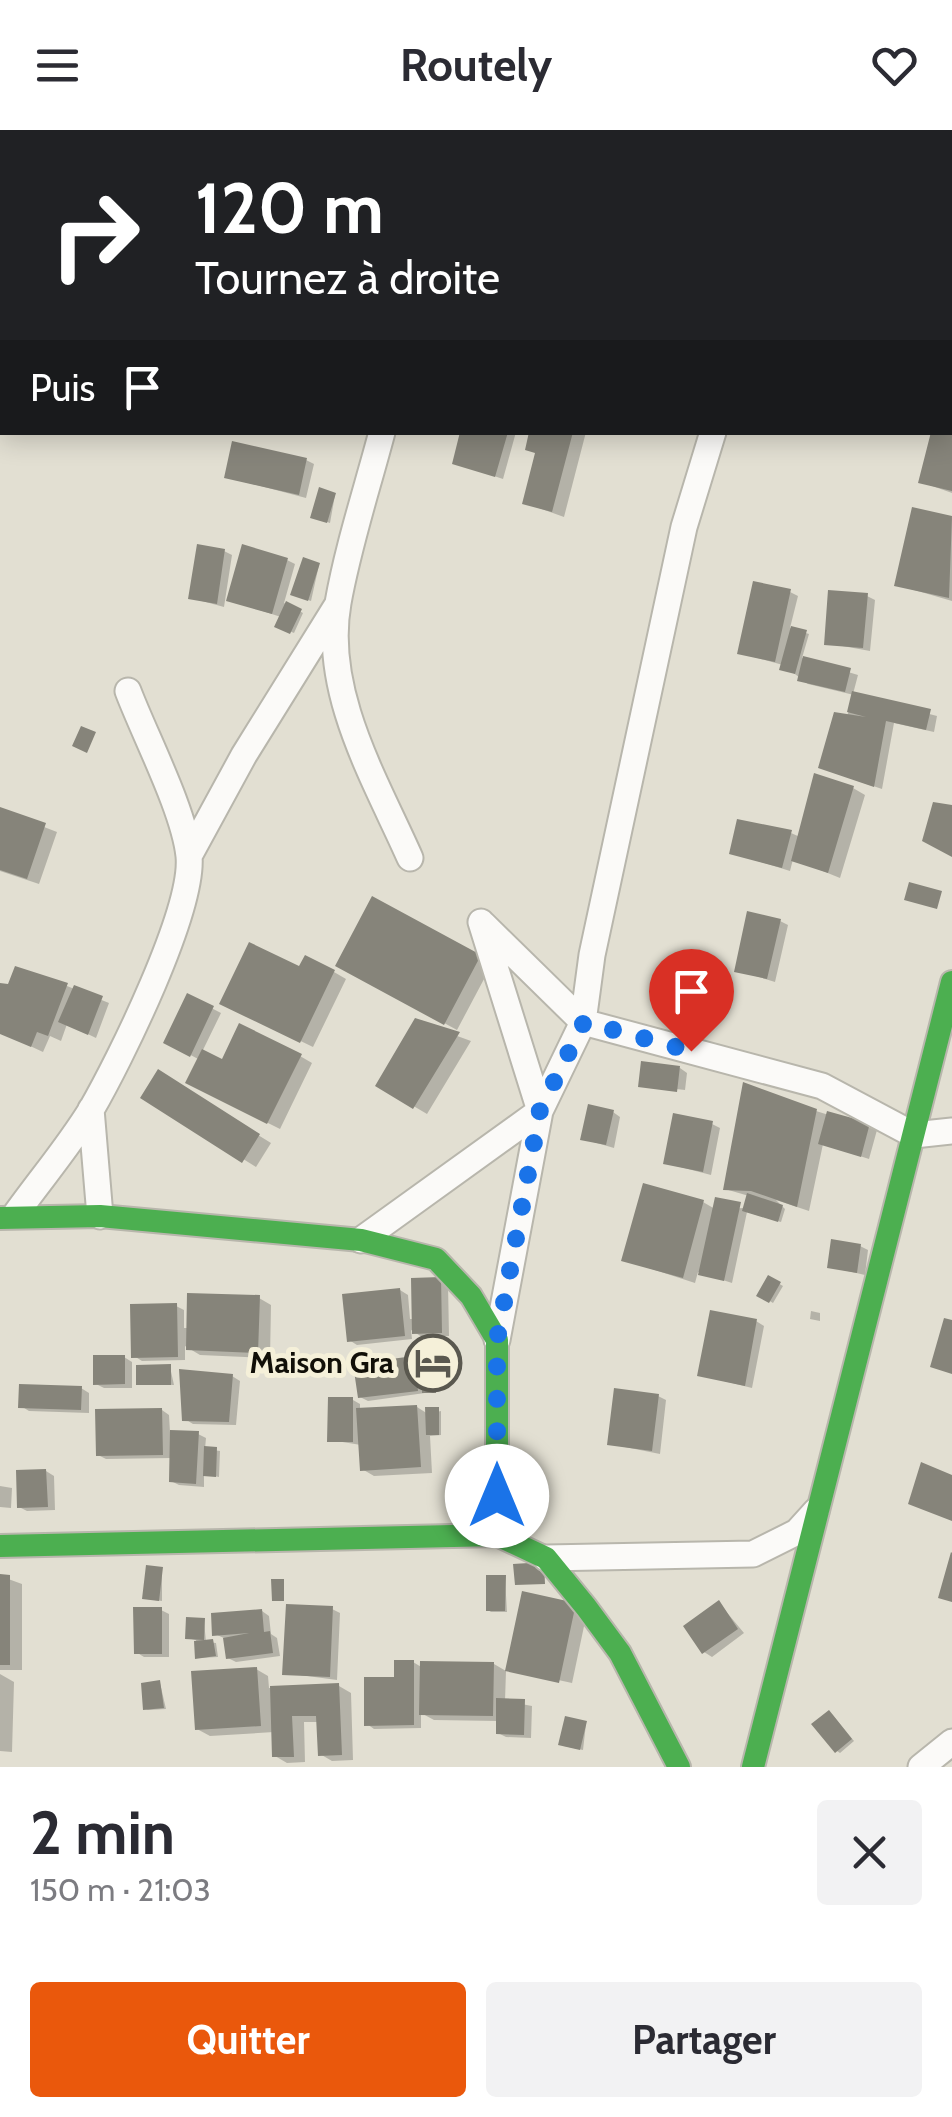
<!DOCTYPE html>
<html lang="fr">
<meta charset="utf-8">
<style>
:root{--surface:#fff;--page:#f2f2f3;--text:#2b2b33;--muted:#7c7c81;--accent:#ea580c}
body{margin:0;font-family:Cabin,sans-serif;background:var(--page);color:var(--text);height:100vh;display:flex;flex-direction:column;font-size:38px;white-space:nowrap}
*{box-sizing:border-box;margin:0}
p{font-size:32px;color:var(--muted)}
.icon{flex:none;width:55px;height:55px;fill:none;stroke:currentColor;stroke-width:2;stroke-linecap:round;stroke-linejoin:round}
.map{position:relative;height:1637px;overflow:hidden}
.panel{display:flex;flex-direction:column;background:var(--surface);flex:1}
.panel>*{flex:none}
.top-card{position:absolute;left:0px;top:0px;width:952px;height:305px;box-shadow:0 5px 25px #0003;background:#202124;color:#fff;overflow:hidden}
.pin{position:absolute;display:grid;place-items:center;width:85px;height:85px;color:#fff;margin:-102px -42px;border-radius:50% 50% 50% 0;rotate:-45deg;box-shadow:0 0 10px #0007}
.pin .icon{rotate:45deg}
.me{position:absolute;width:110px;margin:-55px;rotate:0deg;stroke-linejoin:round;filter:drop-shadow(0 0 8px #0008)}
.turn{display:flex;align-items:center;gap:35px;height:210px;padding:0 30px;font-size:45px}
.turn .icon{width:130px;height:130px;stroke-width:2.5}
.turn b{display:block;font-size:70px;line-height:85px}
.then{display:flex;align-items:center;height:95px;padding:0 30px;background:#0003;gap:20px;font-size:38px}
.round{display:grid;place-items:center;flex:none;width:105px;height:105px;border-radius:10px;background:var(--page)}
.head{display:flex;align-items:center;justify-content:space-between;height:170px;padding:0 30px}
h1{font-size:60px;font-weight:700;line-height:75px}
.action{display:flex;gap:20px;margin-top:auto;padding:20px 30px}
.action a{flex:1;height:115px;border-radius:10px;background:var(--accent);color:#fff;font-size:40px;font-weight:700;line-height:115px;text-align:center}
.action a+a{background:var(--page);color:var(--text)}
header{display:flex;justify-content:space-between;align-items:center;height:130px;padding:0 30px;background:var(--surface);font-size:45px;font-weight:700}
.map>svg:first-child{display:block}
</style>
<header><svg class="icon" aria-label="menu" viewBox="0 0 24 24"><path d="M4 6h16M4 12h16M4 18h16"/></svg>Routely<svg class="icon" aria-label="heart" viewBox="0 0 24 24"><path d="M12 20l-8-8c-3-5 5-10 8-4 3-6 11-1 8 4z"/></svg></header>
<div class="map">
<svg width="952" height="1637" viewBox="0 0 952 1637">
<rect width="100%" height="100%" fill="#e2dfd2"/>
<path fill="#0003" d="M549,0H616L548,2Z
M950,70L952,71L950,148Z
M950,277L952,278V363L921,352L950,302Z
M463,302H516L503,349L455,333Z
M543,302H586L564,387L525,373Z
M306,330L314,334L306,368L226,347Z
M335,365L330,393L316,388Z
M914,380L952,388V471L897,455Z
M224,421L232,425L224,477L191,468Z
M287,430L295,434L284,473L303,483L294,503L277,496L281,487L228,470Z
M319,435L311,471L296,466Z
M790,462L798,466L790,498L809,504L802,528L858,545L853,564L937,586L934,602L894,593L882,659L829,641L854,565L808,554L783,535L740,523Z
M867,466L875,470L870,521L826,513Z
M853,658L865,665L840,748L793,729L790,741L732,723L791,703L800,707Z
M0,680L57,702L39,754L0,741Z
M373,769L492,834L457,900L338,835Z
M780,791L788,795L775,852L736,840Z
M300,840L334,842L346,849L313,917L234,879Z
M67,856L109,873L96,908L67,894L61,911L50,906L43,922L0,902V862Z
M188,866L221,883L202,922L223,932L300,926L312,933L280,999L200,959V930L166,912Z
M416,891L471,911L427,984L378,955Z
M680,938L687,943L685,960L640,955Z
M159,943L271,1013L256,1037L144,967Z
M816,981L877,1000L869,1029L823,1014L809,1081L776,1070L785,1079L781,1092L747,1082L732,1153L698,1142L695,1153L624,1130L703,1072L715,1079L745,1078L749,1066L725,1059Z
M613,982L620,987L614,1018L583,1009Z
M712,994L720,998L711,1045L665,1033Z
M860,1116L868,1120L865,1145L830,1137Z
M769,1148L783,1156L773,1173L760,1165Z
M413,1150L448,1154L449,1206L422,1207L411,1200L412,1209L357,1215L349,1210L400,1160L408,1165L410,1189H414Z
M259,1168L271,1175L270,1228L200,1225L185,1216V1230L142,1231L134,1226L176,1176L184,1180V1198H189Z
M811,1181L820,1183V1191L810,1189Z
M756,1191L764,1196L752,1258L700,1245Z
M124,1227L132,1232V1258H104L96,1254Z
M414,1229L425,1235L440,1232L439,1261L368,1271L360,1267Z
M170,1237L174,1255L138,1254Z
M232,1246L240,1251L236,1295L193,1294L185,1289Z
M81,1258L89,1263V1283L29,1281L21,1276Z
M658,1266L666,1270L660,1324L610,1314Z
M353,1270L360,1274V1280L417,1277L428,1284L441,1281V1305L430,1306L432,1343L374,1346L362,1339L361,1315L330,1310Z
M162,1280L169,1285L170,1302L198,1304L206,1308L205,1319L220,1321L219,1347L204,1344V1357L179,1355L171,1351L172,1328L106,1329L98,1325Z
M46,1341L54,1346L55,1380L27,1381L19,1377Z
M0,1356L12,1358L11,1378L0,1377Z
M162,1439V1471L147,1469Z
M0,1446L22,1454V1540H0Z
M505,1448L507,1482H491L488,1480Z
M524,1464L587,1482L571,1558L572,1553L508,1539Z
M719,1473L744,1503L712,1527L704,1522Z
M332,1479L340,1483L337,1550L285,1543Z
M161,1480L169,1484V1527H144L136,1522Z
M262,1481L269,1486L271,1504L277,1508L280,1526L236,1532L228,1528L226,1509L215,1504Z
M204,1491L206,1512L216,1513L218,1527L198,1528L196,1510L187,1508Z
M413,1532L423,1538L494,1534L506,1541L505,1571L532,1576L531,1608L506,1607L498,1603V1591L434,1590L421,1583V1598L374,1599L367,1594Z
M256,1539L268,1546L269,1558L339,1556L351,1563L353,1630L332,1631L320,1624L319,1592H304L305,1632L287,1633L275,1626L274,1602L210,1606L197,1599Z
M0,1544L14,1552L12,1622L0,1621Z
M160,1553L166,1579L148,1580L145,1579Z
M832,1584L854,1611L840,1623L837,1621Z
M586,1594L583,1620L564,1616Z"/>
<path fill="#86847a" d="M460,302H508L495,347L452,334Z
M529,302H573L552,382L522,374L535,323L525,320Z
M931,302H952V361L918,353Z
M232,311L307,328L299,365L224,348Z
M319,357L336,363L327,393L310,388Z
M912,377L952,386L949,468L894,456Z
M197,414L225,419L217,474L188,469Z
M242,414L288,428L272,484L226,471Z
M303,427L320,433L308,471L290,465Z
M753,451L791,459L775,532L737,524Z
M828,460L868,463L863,518L824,515Z
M286,471L302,479L290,504L274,497Z
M791,496L807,500L795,544L779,540Z
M803,526L851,538L845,562L797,551Z
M852,561L931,579L926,600L886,591L874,657L818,638L834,582L866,587L847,582Z
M81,596L96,602L87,623L72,616Z
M814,643L854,656L828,743L791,731Z
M933,672L952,675V727L922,711Z
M0,677L46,693L27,749L0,740Z
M737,689L792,700L782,738L729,724Z
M909,752L942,761L937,779L904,770Z
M372,766L481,825L444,895L335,836Z
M747,781L781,789L767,849L734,842Z
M249,812L299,836L305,825L335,840L300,913L219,874Z
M15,836L68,853L48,906L37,902L31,917L0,904V853L8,854Z
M74,855L103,866L88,905L58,892Z
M187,863L214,876L190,927L163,913Z
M415,888L460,902L413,979L375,956Z
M239,893L302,924L267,994L185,953L202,919L222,929Z
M641,931L680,936L677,962L638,957Z
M158,939L260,1004L242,1033L140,968Z
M743,952L817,979L797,1077L751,1061L723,1060Z
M588,974L614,980L606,1015L580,1010Z
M827,981L870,993L861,1027L818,1014Z
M673,983L713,991L703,1042L663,1034Z
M643,1053L704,1070L683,1148L621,1131Z
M747,1063L783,1075L778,1092L742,1081Z
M715,1067L741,1072L724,1151L698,1145Z
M831,1109L861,1114L857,1143L827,1138Z
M768,1145L781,1152L769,1173L756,1166Z
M441,1147L442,1203L412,1204L411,1148Z
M400,1158L405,1206L347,1212L342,1164Z
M187,1163L260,1165L258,1223L186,1220Z
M177,1173L178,1227L131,1228L130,1174Z
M710,1180L757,1189L745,1256L697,1246Z
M944,1188L952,1190V1244L930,1237Z
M93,1225H125V1254L93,1255Z
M414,1226L418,1261L358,1268L353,1234Z
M423,1227H438L436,1263H422Z
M171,1234V1255H136V1235Z
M179,1239L233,1244L229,1292L182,1291Z
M19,1254L82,1256L81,1280L18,1278Z
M614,1258L659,1264L652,1321L607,1315Z
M328,1267H353V1312H327Z
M417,1275L421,1337L360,1341L356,1278Z
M425,1277H439V1305H426Z
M162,1278L163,1325L96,1326L95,1279Z
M170,1300L199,1301L196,1354L169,1352Z
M204,1316L217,1317L216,1347L203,1346Z
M921,1332L952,1345V1391L908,1374Z
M46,1339L48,1377L17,1378L16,1340Z
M951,1422L952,1423V1472L938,1468Z
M544,1432L545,1454L515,1455L513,1434Z
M146,1435L163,1437L159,1471L142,1469Z
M0,1444L10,1445V1535H0Z
M486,1445H506L505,1481H486Z
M271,1449H284V1471H272Z
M522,1461L576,1473L559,1553L505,1541Z
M719,1470L738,1499L702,1524L683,1496Z
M286,1474L333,1476L330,1547L282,1545Z
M133,1477H162V1524H134Z
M262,1479L264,1502L270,1501L273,1523L226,1529L223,1508L249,1503L212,1506L211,1483Z
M186,1487L205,1488L204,1510L213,1509L216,1526L195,1529L194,1511L204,1510L185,1509Z
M394,1530H414V1595L364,1596V1547H394Z
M420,1531L494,1532L493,1586L419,1585Z
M257,1537L261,1596L195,1600L191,1541Z
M160,1550L164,1578L143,1580L141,1553Z
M339,1553L342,1625L318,1626L316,1586H292L294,1627H272L270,1556Z
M496,1568L525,1569L524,1605L496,1604Z
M829,1580L852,1609L835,1623L811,1594Z
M565,1586L587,1591L580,1620L558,1615Z"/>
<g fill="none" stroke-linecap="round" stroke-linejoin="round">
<g stroke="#b8b6ac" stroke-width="29">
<path id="street" d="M334,0L336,2
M358,0L362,2
M460,2L461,0
M789,2L790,0
M382,302C367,359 348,416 338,473C322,562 376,651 410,728
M189,726L244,625L336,477
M481,792L540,981
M483,794L583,892
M583,892L592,825L684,397L713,302
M91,979L100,1086
M15,1085C40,1050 69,1016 91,980C120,930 194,780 189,726C184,680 145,606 128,561
M361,1110L540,981
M497,1210L540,981L583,892L822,956L914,1005L952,1001
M546,1428L753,1424L797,1402L816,1381
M921,1637L952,1612"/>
</g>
<g stroke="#b8b6ac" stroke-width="26">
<path id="fast" d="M0,1088L100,1086L361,1110L436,1129L471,1166L497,1210V1405
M0,1416L497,1405L546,1428L586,1477L620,1523L679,1637
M753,1637L952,852"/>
</g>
<use href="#street" stroke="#fbfaf8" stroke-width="25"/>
<use href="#fast" stroke="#4caf50" stroke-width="22"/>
</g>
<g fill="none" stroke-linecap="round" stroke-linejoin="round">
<path stroke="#1a73e8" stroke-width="18" stroke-dasharray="0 32.4" d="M497,1366V1210L540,980L584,892L691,921"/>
</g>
<defs>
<g id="hotel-ring" transform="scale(2.875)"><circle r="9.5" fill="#f5f0d9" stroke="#5a584f" stroke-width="1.5"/><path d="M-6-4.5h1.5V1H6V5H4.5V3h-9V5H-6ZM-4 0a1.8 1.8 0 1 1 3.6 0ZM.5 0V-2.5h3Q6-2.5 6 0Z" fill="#5a584f"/></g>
</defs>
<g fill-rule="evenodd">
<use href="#hotel-ring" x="433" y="1233"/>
</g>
<g text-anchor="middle" stroke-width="10" stroke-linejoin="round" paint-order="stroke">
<g font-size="30" font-weight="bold" fill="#110f08" stroke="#f5f0d9" text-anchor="end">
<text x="394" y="1243">Maison Gra</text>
</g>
</g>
</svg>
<div class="pin" style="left:691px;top:921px;background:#d93025"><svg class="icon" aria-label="arrive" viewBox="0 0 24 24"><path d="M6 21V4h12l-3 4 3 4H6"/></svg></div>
<svg class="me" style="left:497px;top:1366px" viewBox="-20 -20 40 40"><circle r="19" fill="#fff"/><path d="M0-13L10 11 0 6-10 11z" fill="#1a73e8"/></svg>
<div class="top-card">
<div class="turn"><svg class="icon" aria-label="right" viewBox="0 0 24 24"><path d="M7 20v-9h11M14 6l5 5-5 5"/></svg><div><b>120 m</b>Tournez à droite</div></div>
<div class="then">Puis<svg class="icon" aria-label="arrive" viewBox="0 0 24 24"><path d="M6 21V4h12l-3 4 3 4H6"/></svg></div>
</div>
</div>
<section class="panel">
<div class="head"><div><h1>2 min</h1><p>150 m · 21:03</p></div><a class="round"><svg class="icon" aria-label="close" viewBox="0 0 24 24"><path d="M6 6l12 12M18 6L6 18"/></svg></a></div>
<div class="action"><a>Quitter</a><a>Partager</a></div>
</section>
